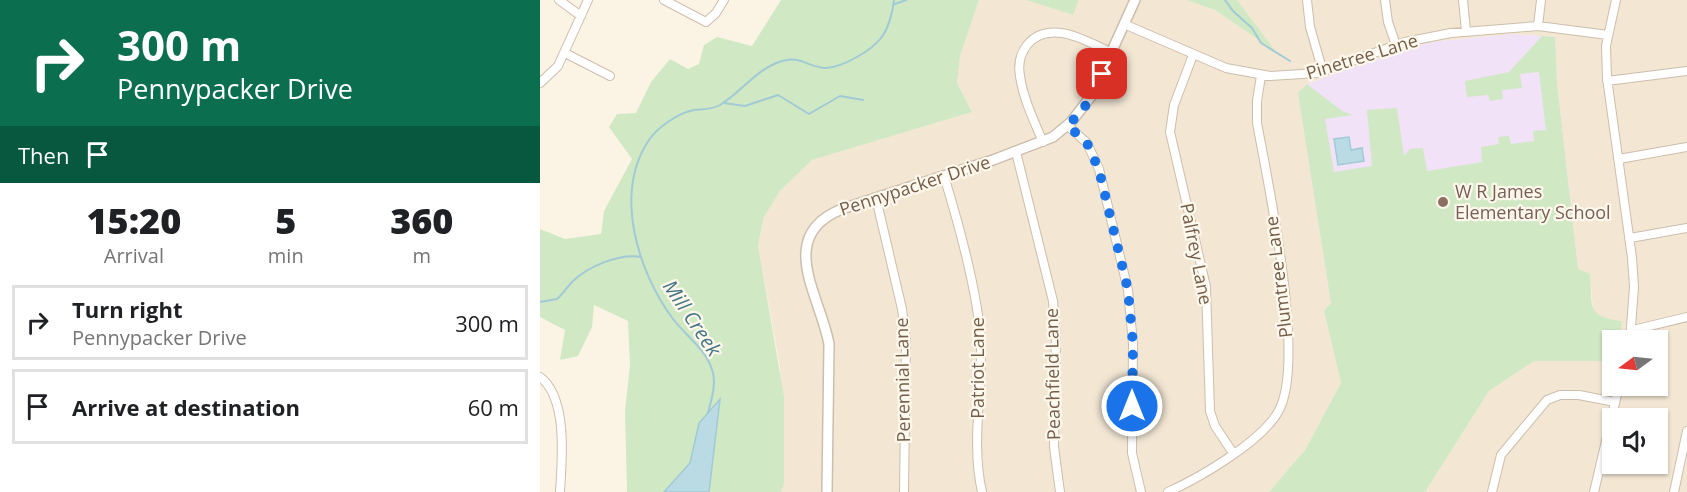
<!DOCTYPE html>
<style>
:root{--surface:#fff;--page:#f6f6f6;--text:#202124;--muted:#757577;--line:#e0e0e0}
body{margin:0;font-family:"Open Sans",sans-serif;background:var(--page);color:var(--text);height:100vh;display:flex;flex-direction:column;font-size:22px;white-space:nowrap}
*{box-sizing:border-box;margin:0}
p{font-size:20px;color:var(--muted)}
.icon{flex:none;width:33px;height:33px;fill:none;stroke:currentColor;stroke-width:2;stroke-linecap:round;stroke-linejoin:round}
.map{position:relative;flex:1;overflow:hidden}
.sheet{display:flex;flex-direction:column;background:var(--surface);width:540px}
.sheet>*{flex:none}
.hud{background:#0b6e4f;color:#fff;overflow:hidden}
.needle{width:39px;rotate:255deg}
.tools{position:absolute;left:1062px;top:330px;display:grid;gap:12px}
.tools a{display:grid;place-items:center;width:66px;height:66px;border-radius:0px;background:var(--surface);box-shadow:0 2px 4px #0004;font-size:30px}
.pin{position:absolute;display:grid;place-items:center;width:51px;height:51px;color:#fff;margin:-26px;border-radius:12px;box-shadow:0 3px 9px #0006}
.me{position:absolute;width:66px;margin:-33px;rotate:0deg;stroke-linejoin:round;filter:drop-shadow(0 0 4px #0008)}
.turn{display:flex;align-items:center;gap:21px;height:126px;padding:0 18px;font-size:27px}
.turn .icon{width:78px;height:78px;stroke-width:2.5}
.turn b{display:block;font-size:42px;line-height:51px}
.then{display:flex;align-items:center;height:57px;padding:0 18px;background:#0003;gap:12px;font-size:22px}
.eta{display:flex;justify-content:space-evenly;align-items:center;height:102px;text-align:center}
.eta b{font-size:36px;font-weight:800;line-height:42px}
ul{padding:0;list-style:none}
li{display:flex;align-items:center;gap:18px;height:75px;margin:0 12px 9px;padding:0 6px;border:3px solid var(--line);border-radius:0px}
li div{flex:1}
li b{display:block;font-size:22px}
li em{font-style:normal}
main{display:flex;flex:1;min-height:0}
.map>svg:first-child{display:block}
</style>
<main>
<section class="sheet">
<div class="hud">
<div class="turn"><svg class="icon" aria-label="right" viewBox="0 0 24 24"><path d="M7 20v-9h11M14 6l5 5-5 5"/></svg><div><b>300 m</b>Pennypacker Drive</div></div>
<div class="then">Then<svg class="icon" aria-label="arrive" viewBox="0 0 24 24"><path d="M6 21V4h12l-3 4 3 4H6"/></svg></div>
</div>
<div class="eta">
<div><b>15:20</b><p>Arrival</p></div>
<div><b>5</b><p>min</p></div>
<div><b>360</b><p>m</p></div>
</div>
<ul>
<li><svg class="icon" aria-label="right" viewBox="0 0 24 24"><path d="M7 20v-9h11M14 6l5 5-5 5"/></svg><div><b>Turn right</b><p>Pennypacker Drive</p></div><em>300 m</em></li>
<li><svg class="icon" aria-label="arrive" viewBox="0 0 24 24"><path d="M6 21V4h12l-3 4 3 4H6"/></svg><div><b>Arrive at destination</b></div><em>60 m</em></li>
</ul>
</section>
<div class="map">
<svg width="1147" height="492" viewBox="0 0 1147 492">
<rect width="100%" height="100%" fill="#fbf4e5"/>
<path fill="#f3e7d4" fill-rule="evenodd" d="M439,0H486L533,15L539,0H646L675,10L735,52L697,0H1147V492H885L949,391L994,361H1072V386H1118V340H1080L1082,321L1061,318L1053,310L1050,274L1038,269L1017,83L1015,37L974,34L900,41L869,47L767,84L792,303L784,311L801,383L765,450L729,492H241L244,484L240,367L218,245L224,217L240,191L272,160L432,112L417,83L420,56ZM1072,418H1118V464H1072Z"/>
<path fill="#f1e2f8" d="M974,34L1015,37L1017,83L1038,269L784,311L791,303L758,93L767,84L869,47L900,41Z"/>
<path fill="#d0e8c4" d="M241,0H439L420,56L417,83L432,112L272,160L240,191L224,217L218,245L244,397V484L241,492H169L179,400L159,423L150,463L124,492H87L85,411L90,365L88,321L54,305L52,327L38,356L20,360L25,330L0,317V229L25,239L61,234L64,211L92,159L69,127L77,114L96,113L111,82L130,59L148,69L159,64L164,45L177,37L212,46Z
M486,0H539L533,15Z
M646,0H697L737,53L675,10Z
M1002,36L1015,37L1017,83L1038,269L1050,274C1053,307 1045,316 1082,321L1080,340H1072V361H994L949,391L885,492H729L765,450L801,383L784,311L791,303L758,93L767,84L802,111L813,115L785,119L794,172L832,166L827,110L857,108L864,156L870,149L883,148L887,171L942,162L941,147L959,144L958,137L969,136L971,144L994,141L993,131L1006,130L999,72L980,74L982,88L962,90L963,99L950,101L948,95L927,97L925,81L969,72Z"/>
<path fill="#bbdbe4" stroke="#a1cad5" stroke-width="1.5" d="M809,137L811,150L822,148L824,161L798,165L794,139Z
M180,399L169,492H124L150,463L159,423Z"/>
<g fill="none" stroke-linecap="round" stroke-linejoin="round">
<path stroke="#a1cad5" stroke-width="2" d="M685,0L693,11L712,28L721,43L750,61
M355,4L366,0
M184,103L205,106L238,95L269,114L300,96L323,100
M0,302L17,299C23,294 27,287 33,281C49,266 80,253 101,257
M168,413C171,401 176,386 173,373C168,351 146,336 133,319C98,272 73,193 109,140C118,127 138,113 154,110C163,109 171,110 180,105C203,91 216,69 242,61C259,55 270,68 286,68C303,67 331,51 341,38C348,30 353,11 354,0"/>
<g stroke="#cdbdac" stroke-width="10">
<path id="minor" d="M19,0L41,16
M124,0L166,22L176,13L184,0
M767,0L770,27L783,72
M845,0L848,22L856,45
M923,0L926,31
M1076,0L1066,46L1067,78L1092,258L1094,287L1090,340
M584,24L686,68L730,76L778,73L865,42L911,33L998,26L1068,35
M998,26L1001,0
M25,53L70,76
M653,55L634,105L630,132L666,287L670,411L675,426L693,453
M1067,81L1147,71
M0,83L18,66L48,0
M528,126L547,143L559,169L588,290L593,344L592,453L601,492
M503,142C494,121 483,98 480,76C478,65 480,54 487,45C509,18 547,41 572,53
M476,152L513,301L516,335L514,447L520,492
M1079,159L1147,147
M404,176C419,225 439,295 441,346C442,394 431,444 442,492
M336,198L362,309L366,341L364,492
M1090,238L1147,228
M1093,330L1147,317
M0,377C28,398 22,459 20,492
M628,492C659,478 721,442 738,412C767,363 728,183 717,123V101L721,76
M952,492L961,455L1007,400L1020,395H1039L1075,402
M1054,492L1079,386
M1134,492L1147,431"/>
</g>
<g stroke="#cdbdac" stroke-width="12">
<path id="tertiary" d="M287,492L289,344C280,295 235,236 302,209L453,160L513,137L531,122L552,95L595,0"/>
</g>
<use href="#minor" stroke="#fff" stroke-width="8"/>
<use href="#tertiary" stroke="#fff" stroke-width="9"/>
</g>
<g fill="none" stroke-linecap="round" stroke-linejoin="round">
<path stroke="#1a73e8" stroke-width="10" stroke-dasharray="0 18" d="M562,74L546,105L528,126L547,143L559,170L588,290L593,344L592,406"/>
</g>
<circle fill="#8d6e63" stroke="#fef8ec" stroke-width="2" cx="903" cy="202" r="6"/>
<g text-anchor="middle" stroke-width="4.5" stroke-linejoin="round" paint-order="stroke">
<g font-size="18" fill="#735d4b" stroke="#fef8ec">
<text transform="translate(822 57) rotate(-17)" y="6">Pinetree Lane</text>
<text transform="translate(375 186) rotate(-18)" y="6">Pennypacker Drive</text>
<text transform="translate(656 254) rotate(79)" y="6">Palfrey Lane</text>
<text transform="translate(739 277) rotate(-97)" y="6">Plumtree Lane</text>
<text transform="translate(438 368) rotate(-90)" y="6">Patriot Lane</text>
<text transform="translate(513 374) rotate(-91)" y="6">Peachfield Lane</text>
<text transform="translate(363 380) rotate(-91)" y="6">Perennial Lane</text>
</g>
<g font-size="18" fill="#785e54" stroke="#fef8ec" text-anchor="start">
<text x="915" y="198">W R James<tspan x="915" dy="21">Elementary School</tspan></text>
</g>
<g font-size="20" font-style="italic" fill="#467685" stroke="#fef8ec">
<text transform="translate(152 318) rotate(56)" y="7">Mill Creek</text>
</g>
</g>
</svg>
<div class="tools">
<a><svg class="needle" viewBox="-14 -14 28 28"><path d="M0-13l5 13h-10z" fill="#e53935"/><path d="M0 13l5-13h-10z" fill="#757577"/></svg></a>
<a><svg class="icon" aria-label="sound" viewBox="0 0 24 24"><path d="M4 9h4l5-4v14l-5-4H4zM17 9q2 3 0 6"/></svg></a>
</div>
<div class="pin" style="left:562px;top:74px;background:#d93025"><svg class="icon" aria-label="arrive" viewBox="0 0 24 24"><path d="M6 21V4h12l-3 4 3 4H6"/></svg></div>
<svg class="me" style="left:592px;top:406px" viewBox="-20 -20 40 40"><circle r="17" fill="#1a73e8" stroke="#fff" stroke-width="3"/><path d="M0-11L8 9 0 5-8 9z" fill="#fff"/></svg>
</div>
</main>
